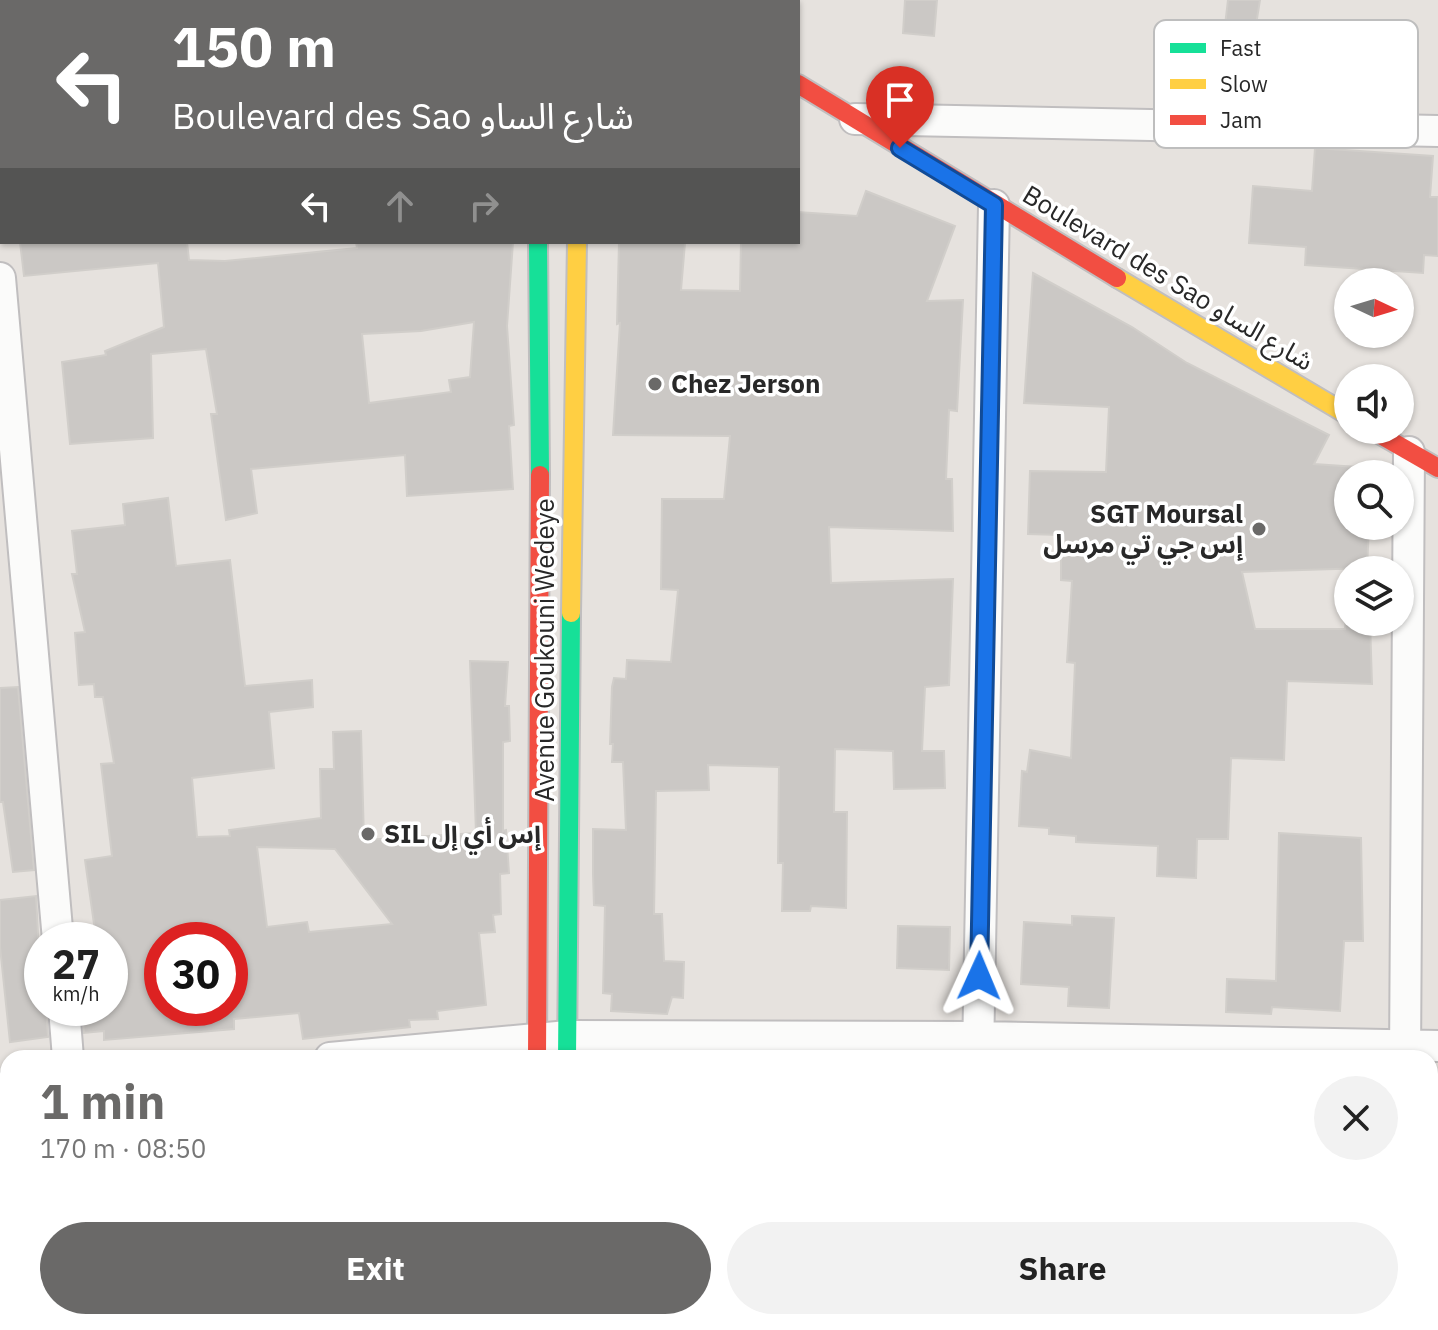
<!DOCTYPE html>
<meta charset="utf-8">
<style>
:root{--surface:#fff;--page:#f2f2f2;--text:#222;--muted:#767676;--accent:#6a6968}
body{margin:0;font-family:"IBM Plex Sans","Noto Sans Arabic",sans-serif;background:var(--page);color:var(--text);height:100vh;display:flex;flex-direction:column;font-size:30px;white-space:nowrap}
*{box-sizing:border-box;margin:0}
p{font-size:26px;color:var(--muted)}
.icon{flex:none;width:44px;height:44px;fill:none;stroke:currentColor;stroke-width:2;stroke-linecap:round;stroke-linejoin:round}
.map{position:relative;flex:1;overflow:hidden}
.side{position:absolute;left:0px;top:1050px;width:1438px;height:280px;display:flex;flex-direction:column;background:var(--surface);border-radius:24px 24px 0 0;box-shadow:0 2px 6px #0004}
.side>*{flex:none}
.guide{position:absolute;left:0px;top:0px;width:800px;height:244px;box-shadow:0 2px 6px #0004;background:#6a6968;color:#fff;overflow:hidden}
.needle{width:52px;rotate:94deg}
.fabs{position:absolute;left:1334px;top:268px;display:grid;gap:16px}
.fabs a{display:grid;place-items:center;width:80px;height:80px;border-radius:50%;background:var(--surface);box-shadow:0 2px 6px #0004;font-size:40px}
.speed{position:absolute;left:24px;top:922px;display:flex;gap:16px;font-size:40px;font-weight:700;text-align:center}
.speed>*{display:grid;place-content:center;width:104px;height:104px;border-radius:50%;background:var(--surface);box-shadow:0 2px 6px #0004;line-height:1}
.speed small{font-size:20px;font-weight:400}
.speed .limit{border:12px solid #d22;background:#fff;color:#111}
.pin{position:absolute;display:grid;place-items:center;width:68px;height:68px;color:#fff;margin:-82px -34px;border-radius:50% 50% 50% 0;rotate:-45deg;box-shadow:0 0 8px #0007}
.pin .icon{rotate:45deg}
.me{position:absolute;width:88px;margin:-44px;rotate:1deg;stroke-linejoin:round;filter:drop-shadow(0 0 6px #0008)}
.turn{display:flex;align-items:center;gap:28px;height:168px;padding:0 40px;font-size:36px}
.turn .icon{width:104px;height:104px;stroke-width:2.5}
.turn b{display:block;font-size:56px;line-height:68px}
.lanes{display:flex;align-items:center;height:76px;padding:0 40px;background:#0003;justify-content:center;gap:40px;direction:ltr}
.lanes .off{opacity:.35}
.round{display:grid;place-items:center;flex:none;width:84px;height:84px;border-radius:42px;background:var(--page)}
.headline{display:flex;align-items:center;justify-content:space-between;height:136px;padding:0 40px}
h1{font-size:48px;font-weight:800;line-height:60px;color:var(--accent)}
.action{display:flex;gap:16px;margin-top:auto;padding:16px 40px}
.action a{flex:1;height:92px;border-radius:48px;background:var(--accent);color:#fff;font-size:32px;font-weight:800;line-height:92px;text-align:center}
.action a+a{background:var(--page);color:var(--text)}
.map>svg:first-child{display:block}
</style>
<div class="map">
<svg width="1438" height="1330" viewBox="0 0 1438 1330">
<rect width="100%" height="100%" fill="#e6e2de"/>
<path fill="#cbc8c5" stroke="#d1ceca" stroke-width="2" fill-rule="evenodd" d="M905,0H937L934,36L903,33Z
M1228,0H1260L1246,87L1218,85Z
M1315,148L1433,156L1430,197H1438V256L1424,255L1423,273L1305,265L1306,247L1249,243L1253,186L1312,191Z
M866,191L955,226L927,301L963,300L957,411L949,410L946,479H952L953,531L829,527L831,583L953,579L949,685L925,687L922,751H944L945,788L894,789L893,751L835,749L834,812H847L846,908L811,906L810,911H782L783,863H778L779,767L708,765L709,790L656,791L654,914H662L664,961L684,962L683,998L672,997L667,1014L611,1011L612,994L603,993L605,906L594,905L593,874V829L626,830L623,762H612L613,744H610L612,687L614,678L626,679L627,660L671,662L678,590L661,589L662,499H724L730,436L613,435L620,323L617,324L619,242L685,243L681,290L740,291L741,242H798V212L857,216Z
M20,242H187L189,260L225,261L357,248L356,242H513L507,326L514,425L509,426L513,489L407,496L405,455L251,469L257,513L226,520L211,414H217L206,349L151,354L153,438L70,444L62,362L106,355L105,351L164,327L158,263L24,276ZM474,322L470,377L449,380L451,392L369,403L362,334L421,331Z
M1033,273L1132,327L1187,363L1329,435L1314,464L1372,468V474H1348V526H1369L1367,568L1242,572L1255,629H1345L1348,599V622H1370L1372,684L1287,681L1284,760L1231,758L1228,839H1197L1196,878L1157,876L1158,846L1076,842V836L1049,834V828L1019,826L1022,771L1027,772L1030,750L1071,758L1075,663L1067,662L1072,581L1061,580V535L1028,534L1030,471L1106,472L1109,407L1024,403Z
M168,498L176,566L230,560L245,686L312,680L313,707L269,712L274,768L192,778L197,837L230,836L229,830L321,818L320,769H334L333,732L361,731L364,840L476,833L470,661L508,662L505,706H509L510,741L503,742V831L506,830L509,873L500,874L501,914L493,915L495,932L479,933L486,1005L437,1011L438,1019L409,1020L410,1027L303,1039L299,1013L234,1019V1029L104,1040V1031L84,1033L82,1008H110V936L96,938L85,860L112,856L101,764L114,763L103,697H95L94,684L79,685L75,633L85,632L72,574H77L72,531L125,525L123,504ZM257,847L335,849L392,924L309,932L307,922L267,927ZM162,940H230V1008H162Z
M18,687L34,870L13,872L3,802H0V688Z
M1279,833L1361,838L1363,941H1344L1340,1011L1272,1007L1271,1014L1226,1012L1227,979L1276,981Z
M36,896L42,1008H46L48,1037L10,1042L0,947V900Z
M1072,916L1114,918L1109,1008L1068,1006L1069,987L1021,984L1024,922L1072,925Z
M898,926L950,927L949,970L897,968Z"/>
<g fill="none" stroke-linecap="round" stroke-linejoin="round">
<g stroke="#c0bebf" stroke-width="34">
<path id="street" d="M186,0V2
M855,119L1438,131
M0,278L58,940
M64,1008L68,1058
M978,1055L994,205
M330,1058L568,1036L978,1037L1438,1046
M1405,1058L1409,452
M0,1088L8,1087
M975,1330V1322
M1402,1330V1322"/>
</g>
<g stroke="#c0bebf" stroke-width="22">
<path id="fast" d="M669,0L672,2
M475,2L476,0
M538,242L540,475
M567,1058L571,613
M565,1322V1330"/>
</g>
<g stroke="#c0bebf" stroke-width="22">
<path id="slow" d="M1117,278L1348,415
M571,613L577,242"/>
</g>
<g stroke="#c0bebf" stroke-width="22">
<path id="jam" d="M798,84L1117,278
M0,132H2
M1372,430L1438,468
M537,1058L540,475
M535,1322V1330"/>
</g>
<use href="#street" stroke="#fbfbfa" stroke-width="30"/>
<use href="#fast" stroke="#16e098" stroke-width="18"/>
<use href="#slow" stroke="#ffcf43" stroke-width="18"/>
<use href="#jam" stroke="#f24e42" stroke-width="18"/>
</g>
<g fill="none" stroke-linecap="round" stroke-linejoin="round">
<g stroke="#114b97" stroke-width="20">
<path id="route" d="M900,148L994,205L979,976"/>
</g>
<use href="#route" stroke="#1a73e8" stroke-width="14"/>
</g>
<g fill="#6a6968" stroke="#fff" stroke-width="3">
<circle cx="655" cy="384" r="8"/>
<circle cx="1259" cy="529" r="8"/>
<circle cx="368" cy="834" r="8"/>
</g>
<g text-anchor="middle" stroke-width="7" stroke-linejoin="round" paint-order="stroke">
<g font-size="26" fill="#282828" stroke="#fff">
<text transform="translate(1168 278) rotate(31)" y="9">Boulevard des Sao شارع الساو</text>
<text transform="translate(545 650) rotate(-90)" y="9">Avenue Goukouni Wedeye</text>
</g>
<g font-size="26" font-weight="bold" fill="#282828" stroke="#fff" text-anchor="start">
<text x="671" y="393">Chez Jerson</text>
<text x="1243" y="523" text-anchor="end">SGT Moursal<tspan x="1243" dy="30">إس جي تي مرسل</tspan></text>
<text x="384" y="843">SIL إس أي إل</text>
</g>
</g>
<rect x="1154" y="20" width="264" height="128" rx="12" fill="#fff" stroke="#bebebe" stroke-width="2"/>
<rect x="1170" y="43" width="36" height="10" fill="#16e098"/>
<rect x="1170" y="79" width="36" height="10" fill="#ffcf43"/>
<rect x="1170" y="115" width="36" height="10" fill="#f24e42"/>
<g font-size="22" fill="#282828">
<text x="1220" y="56">Fast</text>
<text x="1220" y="92">Slow</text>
<text x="1220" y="128">Jam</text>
</g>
</svg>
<div class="fabs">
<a><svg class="needle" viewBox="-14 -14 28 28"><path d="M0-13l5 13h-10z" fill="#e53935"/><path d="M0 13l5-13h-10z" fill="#767676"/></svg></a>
<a><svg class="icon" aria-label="sound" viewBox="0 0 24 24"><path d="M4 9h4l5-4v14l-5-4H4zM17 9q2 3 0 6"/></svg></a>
<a><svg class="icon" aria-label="search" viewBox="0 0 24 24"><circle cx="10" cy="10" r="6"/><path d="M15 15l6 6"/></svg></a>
<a><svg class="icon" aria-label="layers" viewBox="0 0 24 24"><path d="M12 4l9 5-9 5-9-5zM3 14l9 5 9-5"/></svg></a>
</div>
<div class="speed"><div>27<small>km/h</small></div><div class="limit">30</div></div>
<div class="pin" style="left:900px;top:148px;background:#d93025"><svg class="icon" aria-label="arrive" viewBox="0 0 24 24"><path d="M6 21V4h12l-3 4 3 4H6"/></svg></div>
<svg class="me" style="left:979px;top:976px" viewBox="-20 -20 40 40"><path d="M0-17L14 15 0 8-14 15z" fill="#1a73e8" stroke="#fff" stroke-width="4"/></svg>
<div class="guide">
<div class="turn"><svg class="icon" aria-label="left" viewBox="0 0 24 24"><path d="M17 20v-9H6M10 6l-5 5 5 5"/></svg><div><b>150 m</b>Boulevard des Sao شارع الساو</div></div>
<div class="lanes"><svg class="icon" aria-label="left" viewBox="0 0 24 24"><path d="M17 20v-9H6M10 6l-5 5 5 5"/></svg><svg class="icon off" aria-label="ahead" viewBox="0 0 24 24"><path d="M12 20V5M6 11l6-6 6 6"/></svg><svg class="icon off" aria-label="right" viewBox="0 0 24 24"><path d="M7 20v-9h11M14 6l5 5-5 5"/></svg></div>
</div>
<section class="side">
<div class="headline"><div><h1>1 min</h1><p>170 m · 08:50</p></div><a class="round"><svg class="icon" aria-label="close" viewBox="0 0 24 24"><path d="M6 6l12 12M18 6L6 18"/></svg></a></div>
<div class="action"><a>Exit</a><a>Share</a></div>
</section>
</div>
